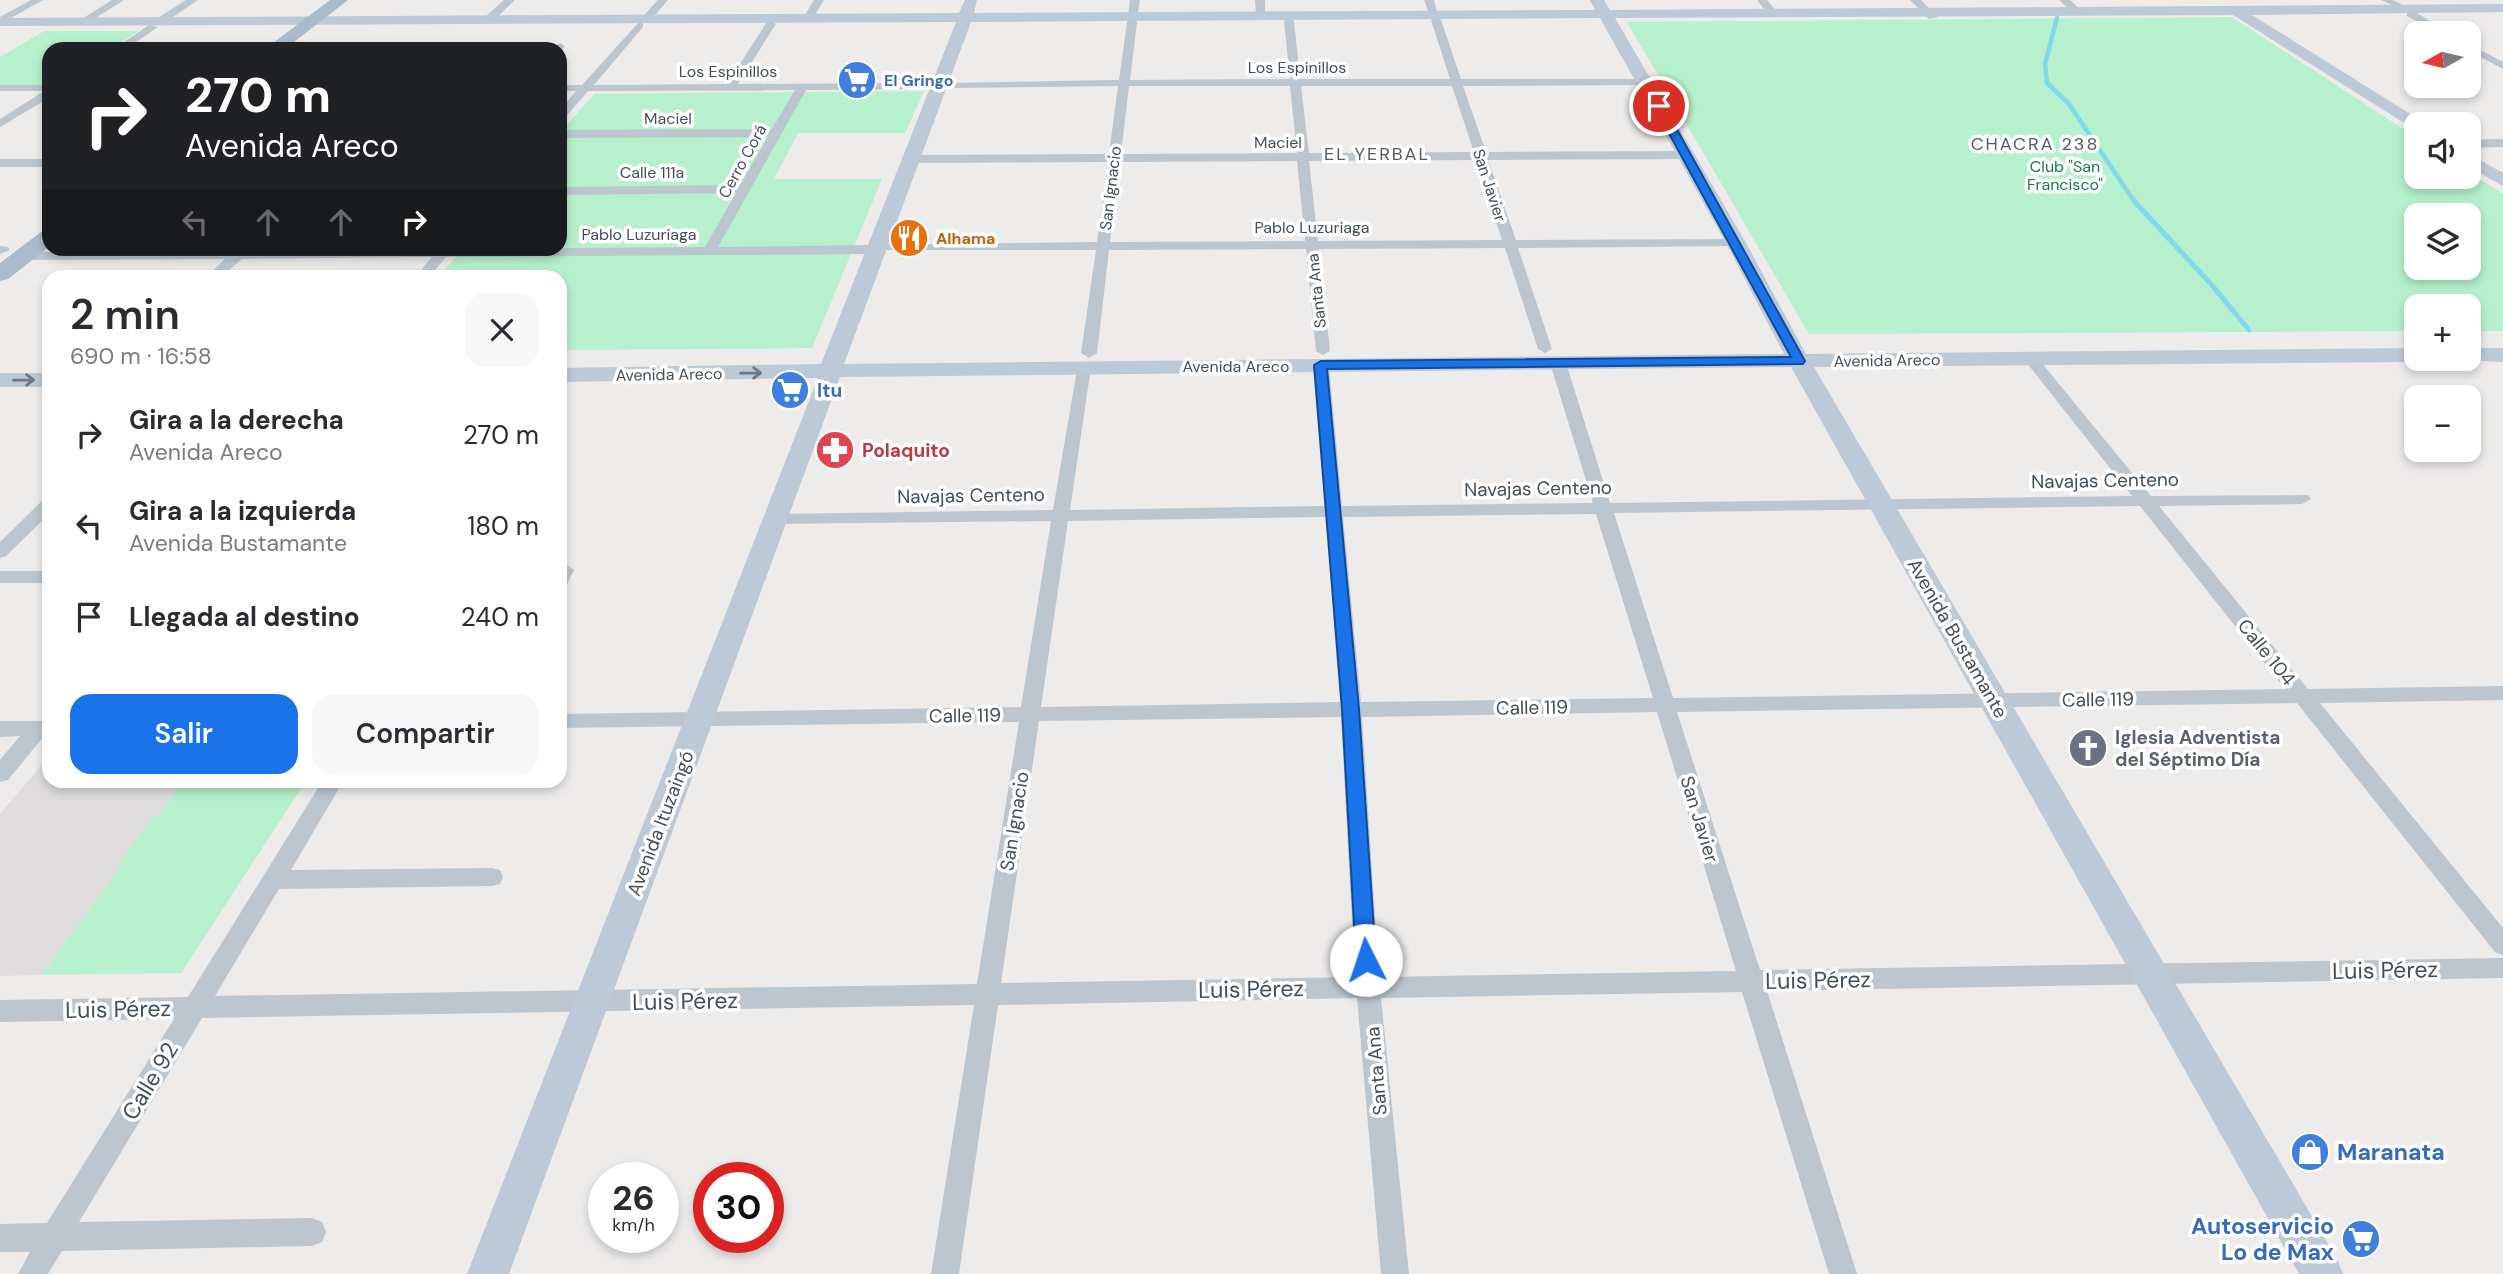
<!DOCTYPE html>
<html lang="es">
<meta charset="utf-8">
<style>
:root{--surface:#fff;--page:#f7f7f7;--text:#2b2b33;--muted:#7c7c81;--accent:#1a73e8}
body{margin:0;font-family:"DM Sans",sans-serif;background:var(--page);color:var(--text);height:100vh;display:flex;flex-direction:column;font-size:26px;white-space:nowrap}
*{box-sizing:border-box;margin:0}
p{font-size:23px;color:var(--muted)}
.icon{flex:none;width:38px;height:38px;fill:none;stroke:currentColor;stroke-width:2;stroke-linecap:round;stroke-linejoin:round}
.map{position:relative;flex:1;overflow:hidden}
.drawer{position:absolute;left:42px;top:270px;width:525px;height:518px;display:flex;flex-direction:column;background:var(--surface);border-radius:21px;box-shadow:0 4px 10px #0003}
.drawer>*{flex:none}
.hud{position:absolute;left:42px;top:42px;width:525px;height:214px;border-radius:21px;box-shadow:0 4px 10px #0003;background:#202124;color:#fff;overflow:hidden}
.needle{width:46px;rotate:262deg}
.tools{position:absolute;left:2404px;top:21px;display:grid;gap:14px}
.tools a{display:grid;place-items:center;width:77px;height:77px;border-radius:14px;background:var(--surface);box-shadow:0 4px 10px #0003;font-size:35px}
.speed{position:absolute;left:588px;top:1162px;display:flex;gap:14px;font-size:35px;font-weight:700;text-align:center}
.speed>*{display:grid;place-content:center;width:91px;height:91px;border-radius:50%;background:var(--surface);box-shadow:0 4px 10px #0003;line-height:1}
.speed small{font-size:18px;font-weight:400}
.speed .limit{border:10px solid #d22;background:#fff;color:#111}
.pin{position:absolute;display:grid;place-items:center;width:60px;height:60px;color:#fff;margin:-30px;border:4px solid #fff;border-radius:50%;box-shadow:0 2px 7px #0007}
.me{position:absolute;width:77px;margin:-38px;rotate:356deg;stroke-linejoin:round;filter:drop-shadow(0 0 5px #0008)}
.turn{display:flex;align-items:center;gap:24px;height:147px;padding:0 28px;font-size:32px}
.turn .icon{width:91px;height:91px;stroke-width:2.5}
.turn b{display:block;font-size:49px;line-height:60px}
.lanes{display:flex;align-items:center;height:66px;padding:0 28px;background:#0003;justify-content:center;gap:35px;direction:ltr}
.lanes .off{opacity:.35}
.round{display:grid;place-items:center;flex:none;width:74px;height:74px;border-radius:21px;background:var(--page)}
.overview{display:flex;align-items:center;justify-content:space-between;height:119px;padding:0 28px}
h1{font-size:42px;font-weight:600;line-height:52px}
.cta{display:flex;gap:14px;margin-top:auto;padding:14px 28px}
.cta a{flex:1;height:80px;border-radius:21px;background:var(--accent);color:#fff;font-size:28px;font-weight:600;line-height:80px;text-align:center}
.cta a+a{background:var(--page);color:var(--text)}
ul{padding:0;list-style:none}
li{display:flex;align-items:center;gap:21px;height:91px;padding:0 28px}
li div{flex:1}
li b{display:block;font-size:26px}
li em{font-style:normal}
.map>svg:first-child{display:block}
</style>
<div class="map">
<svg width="2503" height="1274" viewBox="0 0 2503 1274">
<rect width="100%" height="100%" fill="#eeebeb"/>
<path fill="#dfdcdd" d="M49,756V780L184,781L42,975L0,976V814Z"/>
<path fill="#b6f0cc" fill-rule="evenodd" d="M2232,17L2417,138V177H2469V172L2503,194V331H2469V306H2417V331L1809,334L1627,22ZM2417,215H2469V268H2417Z
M44,31H139L110,49H49V85H0V57Z
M924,91L905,133H798L774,179H882L812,348L560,350V276H439L463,249L560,248V133L594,94Z
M184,781H306L181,973L42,975L120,868L117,867L153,817H157Z"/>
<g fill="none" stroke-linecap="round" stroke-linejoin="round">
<path stroke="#81d8ef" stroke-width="4.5" d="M2057,18L2045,64L2047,83L2069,104L2136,204"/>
<path stroke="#81d8ef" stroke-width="5" d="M2135,202L2210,283L2249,330"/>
<path fill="#bbc6cf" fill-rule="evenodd" d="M31,0H43L0,24V17Z
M112,0H124L86,24L77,22Z
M186,0H198L164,23H156V19Z
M504,0H515L493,21H485V17Z
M658,0H668L651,20H643V16Z
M814,0H824L812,20H804L803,18Z
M1130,0H1140L1137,18L1128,16Z
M1255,0H1265V17L1256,15Z
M1424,0H1434L1438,16H1430Z
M1757,0H1767L1777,12L1768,14Z
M1910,0H1921L1938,17L1929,19Z
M2059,0H2070L2082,11L2073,13Z
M2381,0H2393L2409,8V12H2415L2450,33H2438L2407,16V12Z
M1436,17L1441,20L1461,79H1644L1649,82L1644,85L1463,86L1486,152L1686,151L1692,155L1686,159L1488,160L1516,240L1736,239L1741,240V246L1518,248L1552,349L1545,353L1538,349L1505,248L1319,249L1330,351L1323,355L1316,351L1306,249L1109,250L1097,353L1089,358L1081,353L1096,250H885L878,254L446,257L430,276H416L432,257L242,259L222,276H207L225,259L24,260L17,256L24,252L705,247L736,193L560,195V187L740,185L768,137L560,138V130L772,129L795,90L588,91L564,119L560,120V110L576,91H560V85H582L639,22L643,23V27L594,85L727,84L767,22L771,21L776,24L738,84L939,83L945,86L939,89L806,90L718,247L1097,242L1108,162L911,163L905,159L911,155L1109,154L1118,86L950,88L944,85L946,83L1119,80L1127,22L1132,19L1137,22L1130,80L1290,79L1284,21L1289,18L1294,21L1300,79H1450L1431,20ZM1129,86H1290L1297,153L1121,154ZM1301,86H1452L1474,152L1309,153ZM1476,160L1502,240L1318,241L1309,161ZM1297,161L1305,241L1110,242L1120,162Z
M149,25L158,27L126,49H114Z
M560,43L565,46L561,51L552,49Z
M2469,44L2503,62V69L2469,51Z
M461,45L466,49H455Z
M0,85H49V98L0,127V119L44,91H0Z
M2503,139V147L2469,148V140Z
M0,159H49V167H0Z
M0,246L8,247L10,250L0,254Z
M2031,354L2036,356L2151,496L2308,495L2311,499L2302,504L2159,506L2308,689L2503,686V700L2320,703L2503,928V955L2495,952L2297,703L1677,712L1760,970L2503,958V978L1767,991L1857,1274H1829L1742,992L1381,998L1409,1274H1381L1357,998L998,1005L959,1274H931L974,1005L202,1018L79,1222L312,1218L322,1222L326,1232L322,1242L312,1246L62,1251L48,1274H18L30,1252H0V1224L47,1223L174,1019L0,1022V1000L188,997L323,780H344L291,870L492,868L500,870L503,877L500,884L492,886L279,889L215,996L977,984L1019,722L560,728V714L1021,707L1051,521L775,524L766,519L775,514L1053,510L1078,364L1083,362L1091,367L1070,510L1325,506L1313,365L1321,360L1329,365L1342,506L1593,503L1550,363L1558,358L1566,363L1610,503L2132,496L2026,362L2023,359L2026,356ZM2140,506L2285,689L1673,698L1614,513ZM1596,514L1653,698L1361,702L1343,517ZM1326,517L1340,702L1041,707L1068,521ZM1657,712L1736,971L1379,977L1362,717ZM1341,717L1355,977L1001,983L1039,721Z
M49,499V514L6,556L0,558V542L43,500Z
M565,564L574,570L567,584L560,586V565Z
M0,571H49V583H0Z
M0,721H49V735L44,736L8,780L0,782V760L20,736L0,737Z"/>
<path fill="#bcc9d6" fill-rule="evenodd" d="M965,0H977L974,13L1595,10L1590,0H1604L1610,10L2503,4V12L2252,15L2423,122L2424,124H2417V131L2233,15L1615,18L1746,243L1806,354L2417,348V359H2425L2417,362L1814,367L2337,1259L2343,1274H2299L1791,367L840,377L509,1274H467L818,378L560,382V368L821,364L956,22L0,26V18L959,13ZM1600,18L1726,243L1784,354L844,364L971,22Z
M2469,154L2503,173V186L2469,167Z
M2469,348H2503V362L2461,360L2469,359Z
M0,373H49V387H0Z"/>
<path fill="#a9bbcc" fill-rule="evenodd" d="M330,0H348L285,49H265Z
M49,230V247L8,279L0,281V263L41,232Z"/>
</g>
<defs><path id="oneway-shaft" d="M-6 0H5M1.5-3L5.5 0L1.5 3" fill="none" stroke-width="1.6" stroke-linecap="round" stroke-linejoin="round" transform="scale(1.75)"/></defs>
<g stroke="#6d7a85">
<use href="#oneway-shaft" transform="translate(751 373) rotate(-1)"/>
<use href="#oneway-shaft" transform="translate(24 380) rotate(-1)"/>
</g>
<path fill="#1a73e8" stroke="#114b97" stroke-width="2" d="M1659,104L1664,106L1805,361L1803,364L1327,369L1359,709L1376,960L1373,966L1366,968L1359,966L1356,960L1342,709L1314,365L1321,361L1791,357L1654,106Z"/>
<defs>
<g id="supermarket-disc" transform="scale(2.0125)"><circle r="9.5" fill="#3f7fe0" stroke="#fff"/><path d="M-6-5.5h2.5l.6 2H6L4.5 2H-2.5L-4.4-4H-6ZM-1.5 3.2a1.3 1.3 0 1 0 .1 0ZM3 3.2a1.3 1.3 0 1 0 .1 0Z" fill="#fff"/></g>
<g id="restaurant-disc" transform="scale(2.0125)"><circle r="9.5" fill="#e8710a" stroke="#fff"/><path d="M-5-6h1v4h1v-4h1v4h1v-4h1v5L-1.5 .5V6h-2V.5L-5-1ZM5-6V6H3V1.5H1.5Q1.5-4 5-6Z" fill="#fff"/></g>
<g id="pharmacy-disc" transform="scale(2.0125)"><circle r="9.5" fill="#e0444e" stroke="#fff"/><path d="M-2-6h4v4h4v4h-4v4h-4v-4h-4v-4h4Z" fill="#fff"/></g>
<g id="church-disc" transform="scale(2.0125)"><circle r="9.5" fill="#6b7280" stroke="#fff"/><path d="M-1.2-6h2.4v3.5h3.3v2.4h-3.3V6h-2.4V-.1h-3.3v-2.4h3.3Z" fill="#fff"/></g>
<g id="shop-disc" transform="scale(2.0125)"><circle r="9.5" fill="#3f7fe0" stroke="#fff"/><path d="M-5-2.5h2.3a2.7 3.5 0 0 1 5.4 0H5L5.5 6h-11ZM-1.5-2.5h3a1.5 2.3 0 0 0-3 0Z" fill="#fff"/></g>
</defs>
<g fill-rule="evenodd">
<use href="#supermarket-disc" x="857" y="80"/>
<use href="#restaurant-disc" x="909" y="238"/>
<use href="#supermarket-disc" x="790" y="390"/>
<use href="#pharmacy-disc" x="835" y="450"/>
<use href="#church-disc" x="2088" y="748"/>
<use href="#shop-disc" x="2310" y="1152"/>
<use href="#supermarket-disc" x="2361" y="1239"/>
</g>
<g text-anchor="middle" stroke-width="7" stroke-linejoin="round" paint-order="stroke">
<g font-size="16" fill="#434f59" stroke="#fff">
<text x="1297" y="73">Los Espinillos</text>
<text x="728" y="77">Los Espinillos</text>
<text x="668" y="124">Maciel</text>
<text x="1278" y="148">Maciel</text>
<text transform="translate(742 161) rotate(-61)" y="6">Cerro Corá</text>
<text x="652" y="178">Calle 111a</text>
<text transform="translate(1490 185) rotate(72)" y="6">San Javier</text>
<text transform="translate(1110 188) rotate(-83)" y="6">San Ignacio</text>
<text x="1312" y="233">Pablo Luzuriaga</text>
<text x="639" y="240">Pablo Luzuriaga</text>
<text transform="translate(1316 291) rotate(-96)" y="6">Santa Ana</text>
<text transform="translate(1887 360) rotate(-1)" y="6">Avenida Areco</text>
<text x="1236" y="372">Avenida Areco</text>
<text transform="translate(669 374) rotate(-1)" y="6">Avenida Areco</text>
</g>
<g font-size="16" font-weight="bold" fill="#366cbe" stroke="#fff" text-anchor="start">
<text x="884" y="86">El Gringo</text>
</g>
<g font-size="16" fill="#127c47" stroke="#fff">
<text x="2065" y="172">Club "San<tspan x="2065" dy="18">Francisco"</tspan></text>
</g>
<g font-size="16" font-weight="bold" fill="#c56008" stroke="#fff" text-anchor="start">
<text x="936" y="244">Alhama</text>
</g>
<g font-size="18" letter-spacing="2" fill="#585c61" stroke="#fff">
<text x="2035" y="150">CHACRA 238</text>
<text x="1377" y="160">EL YERBAL</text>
</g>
<g font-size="19" font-weight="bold" fill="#366cbe" stroke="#fff" text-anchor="start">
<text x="817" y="397">Itu</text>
</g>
<g font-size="19" font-weight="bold" fill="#be3a42" stroke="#fff" text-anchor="start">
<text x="862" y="457">Polaquito</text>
</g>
<g font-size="19" fill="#434f59" stroke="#fff">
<text transform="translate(2105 480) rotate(-1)" y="7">Navajas Centeno</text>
<text transform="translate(1538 488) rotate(-1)" y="7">Navajas Centeno</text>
<text transform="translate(971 495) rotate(-1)" y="7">Navajas Centeno</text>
<text transform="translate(1958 638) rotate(60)" y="7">Avenida Bustamante</text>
<text transform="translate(2267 652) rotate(51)" y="7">Calle 104</text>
<text transform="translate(2098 699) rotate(-1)" y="7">Calle 119</text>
<text transform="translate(1532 707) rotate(-1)" y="7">Calle 119</text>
<text transform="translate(965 715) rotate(-1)" y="7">Calle 119</text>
<text transform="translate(1700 819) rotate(73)" y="7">San Javier</text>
<text transform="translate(1014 821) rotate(-81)" y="7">San Ignacio</text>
<text transform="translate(660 823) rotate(-69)" y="7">Avenida Ituzaingó</text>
<text transform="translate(1376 1071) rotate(-95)" y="7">Santa Ana</text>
</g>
<g font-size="19" font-weight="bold" fill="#5b616d" stroke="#fff" text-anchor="start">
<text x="2115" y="744">Iglesia Adventista<tspan x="2115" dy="22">del Séptimo Día</tspan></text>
</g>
<g font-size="23" fill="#434f59" stroke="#fff">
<text transform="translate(2385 970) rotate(-1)" y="8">Luis Pérez</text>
<text transform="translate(1818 980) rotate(-1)" y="8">Luis Pérez</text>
<text transform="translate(1251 989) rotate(-1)" y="8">Luis Pérez</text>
<text transform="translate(685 1001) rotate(-1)" y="8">Luis Pérez</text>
<text transform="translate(118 1009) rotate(-1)" y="8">Luis Pérez</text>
<text transform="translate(150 1081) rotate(-59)" y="8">Calle 92</text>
</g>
<g font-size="23" font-weight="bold" fill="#366cbe" stroke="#fff" text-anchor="start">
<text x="2337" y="1160">Maranata</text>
<text x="2334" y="1234" text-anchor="end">Autoservicio<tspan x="2334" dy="26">Lo de Max</tspan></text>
</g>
</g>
</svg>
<div class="tools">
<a><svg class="needle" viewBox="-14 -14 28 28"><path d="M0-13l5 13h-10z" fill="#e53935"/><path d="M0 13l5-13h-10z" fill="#7c7c81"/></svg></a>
<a><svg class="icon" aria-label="sound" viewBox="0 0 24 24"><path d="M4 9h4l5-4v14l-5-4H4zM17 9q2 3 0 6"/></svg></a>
<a><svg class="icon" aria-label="layers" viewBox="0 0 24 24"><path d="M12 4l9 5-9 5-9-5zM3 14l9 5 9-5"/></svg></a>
<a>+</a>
<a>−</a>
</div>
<div class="speed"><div>26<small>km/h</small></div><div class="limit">30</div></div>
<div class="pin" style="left:1659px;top:106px;background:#d93025"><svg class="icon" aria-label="arrive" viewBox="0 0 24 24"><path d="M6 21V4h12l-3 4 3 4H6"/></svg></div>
<svg class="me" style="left:1366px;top:960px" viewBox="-20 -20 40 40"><circle r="19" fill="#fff"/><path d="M0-13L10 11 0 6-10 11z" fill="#1a73e8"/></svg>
<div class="hud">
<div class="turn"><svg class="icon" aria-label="right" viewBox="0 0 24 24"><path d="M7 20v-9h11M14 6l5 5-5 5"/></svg><div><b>270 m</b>Avenida Areco</div></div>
<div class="lanes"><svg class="icon off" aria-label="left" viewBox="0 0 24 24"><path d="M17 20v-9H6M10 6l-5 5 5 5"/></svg><svg class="icon off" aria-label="ahead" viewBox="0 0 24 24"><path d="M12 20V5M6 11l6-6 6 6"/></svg><svg class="icon off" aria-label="ahead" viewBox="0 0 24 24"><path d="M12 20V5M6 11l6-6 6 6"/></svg><svg class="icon" aria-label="right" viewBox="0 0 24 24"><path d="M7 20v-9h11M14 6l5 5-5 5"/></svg></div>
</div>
<section class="drawer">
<div class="overview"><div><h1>2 min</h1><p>690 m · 16:58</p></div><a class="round"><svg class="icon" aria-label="close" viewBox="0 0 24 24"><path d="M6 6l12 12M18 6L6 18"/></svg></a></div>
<ul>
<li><svg class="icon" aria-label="right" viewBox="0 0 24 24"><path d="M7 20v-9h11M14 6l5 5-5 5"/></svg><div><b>Gira a la derecha</b><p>Avenida Areco</p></div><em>270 m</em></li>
<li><svg class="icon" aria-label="left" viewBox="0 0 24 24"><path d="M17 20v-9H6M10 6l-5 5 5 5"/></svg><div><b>Gira a la izquierda</b><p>Avenida Bustamante</p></div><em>180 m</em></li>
<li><svg class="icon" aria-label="arrive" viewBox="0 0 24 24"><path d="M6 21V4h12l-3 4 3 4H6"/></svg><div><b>Llegada al destino</b></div><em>240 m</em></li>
</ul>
<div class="cta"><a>Salir</a><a>Compartir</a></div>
</section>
</div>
